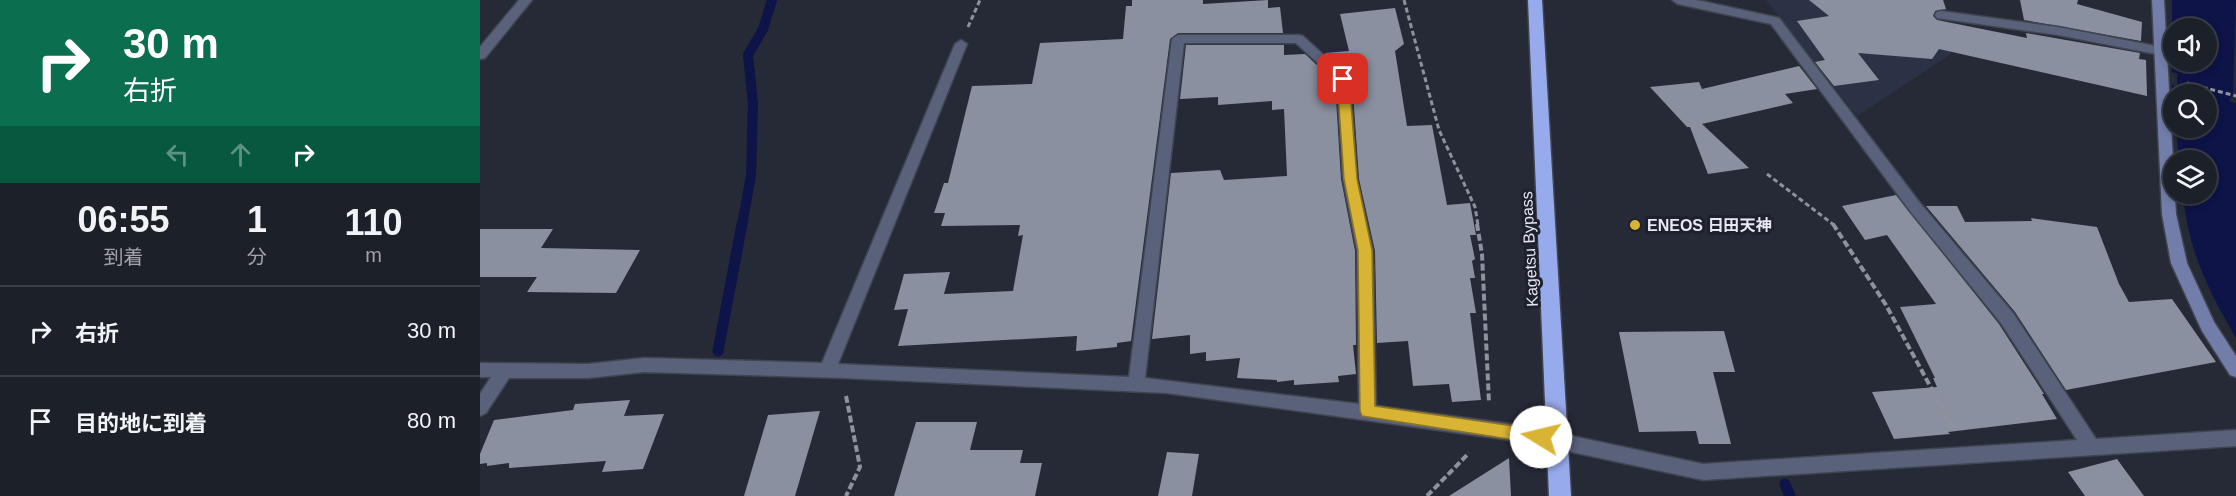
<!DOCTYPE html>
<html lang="ja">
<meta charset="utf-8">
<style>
:root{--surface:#1c2029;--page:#252831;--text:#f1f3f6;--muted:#a0a3a8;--line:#3a3e46}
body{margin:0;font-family:Helvetica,"Noto Sans JP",sans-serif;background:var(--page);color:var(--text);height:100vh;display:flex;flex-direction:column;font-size:22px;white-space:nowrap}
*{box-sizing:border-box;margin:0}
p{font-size:20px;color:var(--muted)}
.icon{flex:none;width:33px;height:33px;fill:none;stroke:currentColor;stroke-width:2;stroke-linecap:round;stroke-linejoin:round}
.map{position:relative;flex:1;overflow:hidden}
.sheet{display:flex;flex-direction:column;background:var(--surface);width:480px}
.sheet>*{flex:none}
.banner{background:#0b6e4f;color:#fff;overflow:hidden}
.fabs{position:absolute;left:1683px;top:18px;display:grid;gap:12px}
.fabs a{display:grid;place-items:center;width:54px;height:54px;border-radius:50%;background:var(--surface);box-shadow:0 3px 9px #0003,0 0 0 2px var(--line);font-size:30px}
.pin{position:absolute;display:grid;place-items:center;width:51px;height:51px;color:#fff;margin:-26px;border-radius:12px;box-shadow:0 3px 9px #0006}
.me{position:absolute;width:66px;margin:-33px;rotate:279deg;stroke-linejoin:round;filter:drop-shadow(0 0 4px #0008)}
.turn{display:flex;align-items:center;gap:21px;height:126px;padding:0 24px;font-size:27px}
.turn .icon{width:78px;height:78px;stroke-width:2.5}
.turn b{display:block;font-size:42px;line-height:51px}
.lanes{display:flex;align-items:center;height:57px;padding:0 24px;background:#0003;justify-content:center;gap:30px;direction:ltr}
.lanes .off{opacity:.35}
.eta{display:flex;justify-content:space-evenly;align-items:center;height:102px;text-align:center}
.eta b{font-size:36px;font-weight:800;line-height:42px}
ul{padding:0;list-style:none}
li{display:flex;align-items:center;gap:18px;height:90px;padding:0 24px;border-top:2px solid var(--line)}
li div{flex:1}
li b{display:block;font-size:22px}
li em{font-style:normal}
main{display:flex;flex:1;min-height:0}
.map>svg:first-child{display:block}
</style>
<main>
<section class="sheet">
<div class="banner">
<div class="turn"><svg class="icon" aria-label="right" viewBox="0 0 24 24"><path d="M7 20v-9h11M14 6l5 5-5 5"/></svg><div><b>30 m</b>右折</div></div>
<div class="lanes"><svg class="icon off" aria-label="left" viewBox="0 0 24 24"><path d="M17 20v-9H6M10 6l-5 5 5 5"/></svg><svg class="icon off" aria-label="ahead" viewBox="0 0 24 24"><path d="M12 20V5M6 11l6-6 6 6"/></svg><svg class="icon" aria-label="right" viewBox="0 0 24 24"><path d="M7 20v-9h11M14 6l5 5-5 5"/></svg></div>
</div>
<div class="eta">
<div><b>06:55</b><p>到着</p></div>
<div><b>1</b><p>分</p></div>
<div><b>110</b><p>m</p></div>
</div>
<ul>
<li><svg class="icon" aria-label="right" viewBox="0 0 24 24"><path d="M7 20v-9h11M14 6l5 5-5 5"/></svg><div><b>右折</b></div><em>30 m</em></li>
<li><svg class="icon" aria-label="arrive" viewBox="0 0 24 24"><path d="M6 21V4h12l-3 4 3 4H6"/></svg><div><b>目的地に到着</b></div><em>80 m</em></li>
</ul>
</section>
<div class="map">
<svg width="1756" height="496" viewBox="0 0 1756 496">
<rect width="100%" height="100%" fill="#262a37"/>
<path fill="#2c3245" d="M1286,0H1464L1471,54L1377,116Z"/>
<path fill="#0e1348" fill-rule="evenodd" d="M1692,0H1746L1753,87L1692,72ZM1694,28H1726V62H1694Z
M1692,85L1756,103V338C1728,290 1708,250 1703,194H1726V160H1699L1696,128H1726V94H1694L1693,101Z"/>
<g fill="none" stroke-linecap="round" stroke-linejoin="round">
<path stroke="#0e1348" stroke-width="10" d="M262,225L271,176L273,103L268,55L283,29L292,0"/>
<path stroke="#0e1348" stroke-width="11" d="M238,351L262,224
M1305,484L1310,496"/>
<path fill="#0e1348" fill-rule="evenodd" d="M1705,0H1756L1753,94L1745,108L1726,114V94H1697V77L1701,62H1726V28H1705Z"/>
</g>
<path fill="#8b90a0" d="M652,0H723V4L788,0V8L800,7L803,33H698L690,39L651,341L637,343V347L596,351L597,336L418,346L428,309L414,310L424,274L470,272L464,294L533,291L543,235L538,236L540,225L461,226L465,213H454L464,183H468L492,86L552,84L560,43L643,39L646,6H652Z
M1329,0H1463L1466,9L1455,11L1453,16L1457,20L1547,38L1546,33L1660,53L1659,59L1666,60L1667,96L1459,49L1452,59L1378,53L1399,80L1354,86L1335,62L1345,60L1317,21L1349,16Z
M1540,0H1598L1597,4L1662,22L1661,41L1544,20Z
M915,8L924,44L915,51L927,126L952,125L967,205L990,203L996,235H990L995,259L992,261L995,278H990L996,313H990L1001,400L972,402L969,384L933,386L928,341L897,343L895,251L879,179L872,79L845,53L869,51L860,14Z
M706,45H804V55L825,54L855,82L861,179L875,251L876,345H873L876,374L858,376L859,382L814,385V380L797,382V380L757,378L760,358L726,361V352L710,354V335L672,339L691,173L740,170L744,180L807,176L804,109L792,110V101L738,105V97L700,99Z
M1319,66L1337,89L1305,94L1313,103L1222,124L1269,168L1228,174L1210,127H1207L1170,87L1219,82L1222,89Z
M1416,195L1519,324L1564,394H1562L1577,419L1468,432L1470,434L1414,439L1392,392L1457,387L1453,378H1455L1420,307L1456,304L1407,235L1385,240L1362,206Z
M1446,206H1477L1485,222L1552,221L1551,218L1617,227L1639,284L1649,302L1692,299L1736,362L1586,390L1535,312Z
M0,229H73L61,248L160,250L136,293L47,292L57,277H0Z
M1244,331L1255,372H1233L1251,444H1219L1216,431L1159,432L1139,332Z
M150,400L144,416L184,414L163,469L122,472L126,461L29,468V463L7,466V463L0,464V454L14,420L93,410L95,404Z
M340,411L315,496H264L288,415Z
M436,422H497L490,450H543L540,463H562L555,496H414Z
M687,452L719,454L712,496H678Z
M1029,458L1031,496H969Z
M1637,459L1664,496H1605L1588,472Z"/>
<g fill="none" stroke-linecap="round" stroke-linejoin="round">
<g stroke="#414551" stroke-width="3">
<path id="street" d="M39,0H52L5,58L0,59V47Z
M1192,0H1217L1299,18L1440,203L1533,313L1616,439L1756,430V446L1223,480L1045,442L687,393L364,378L164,372L108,378H29L6,413L0,416V394L11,377H0V363L108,364L164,358L342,363L475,44L481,40L487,44L358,364L649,377L692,39L698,35H819L823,36L870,79L877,179L893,251L896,406L1045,426L1223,464L1597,440L1521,323L1430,211L1291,24L1198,4ZM704,43H816L857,81L863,179L877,251L879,404L665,378Z
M1461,11L1578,27L1681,47L1687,51L1681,55L1578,35L1457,18L1455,15L1457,12Z"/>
</g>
<g stroke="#414551" stroke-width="3">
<path id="secondary" d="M1672,0H1684L1696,214L1707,263L1734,322L1756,356V377L1750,375L1722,331L1691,263L1682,214Z"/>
</g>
<g stroke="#414551" stroke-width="3">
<path id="highway" d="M1048,0H1062L1091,496H1069Z"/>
</g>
<path stroke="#8e929c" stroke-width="3" stroke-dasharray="5 3" stroke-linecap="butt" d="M924,0L959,130L995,207L998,225
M488,27L500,0
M1707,83L1756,96
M1287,174L1354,225"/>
<path stroke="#8e929c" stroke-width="4" stroke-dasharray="7 3" stroke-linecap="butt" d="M997,224L1002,254L1009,403
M1353,224L1406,305L1474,430
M366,396L380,467L366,496
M947,496L989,453"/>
<use href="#street" fill="#59617b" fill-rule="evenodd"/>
<use href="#secondary" fill="#727ea9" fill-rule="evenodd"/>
<use href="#highway" fill="#97aaeb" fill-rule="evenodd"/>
</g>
<path fill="#d9b434" stroke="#8d7522" stroke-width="1.5" d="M863,75L869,79L877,179L892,250L895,406L1061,430L1067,432L1069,437L1067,442L1061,444L882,416L880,411L878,250L864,179L857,79Z"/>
<circle fill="#d9b434" stroke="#1d212d" stroke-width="2" cx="1155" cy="225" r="6"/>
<g text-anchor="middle" stroke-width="6" stroke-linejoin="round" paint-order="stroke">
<g font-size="16" font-weight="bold" fill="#e5e8f1" stroke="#1d212d" text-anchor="start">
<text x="1167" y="231">ENEOS 日田天神</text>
</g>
<g font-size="16" fill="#e5e8f1" stroke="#1d212d">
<text transform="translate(1049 249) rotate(-93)" y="6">Kagetsu Bypass</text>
</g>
</g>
</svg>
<div class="fabs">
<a><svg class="icon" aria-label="sound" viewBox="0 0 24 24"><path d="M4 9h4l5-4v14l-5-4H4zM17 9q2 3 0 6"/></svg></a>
<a><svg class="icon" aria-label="search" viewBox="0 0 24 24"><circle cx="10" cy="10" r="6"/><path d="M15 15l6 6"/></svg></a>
<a><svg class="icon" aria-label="layers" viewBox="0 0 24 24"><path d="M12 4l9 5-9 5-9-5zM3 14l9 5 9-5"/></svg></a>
</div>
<div class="pin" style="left:863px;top:79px;background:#d93025"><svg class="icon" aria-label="arrive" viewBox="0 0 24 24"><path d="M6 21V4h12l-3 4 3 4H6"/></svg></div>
<svg class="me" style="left:1061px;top:437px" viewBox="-20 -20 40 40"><circle r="19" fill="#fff"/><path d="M0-13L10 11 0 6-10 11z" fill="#d9b434"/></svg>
</div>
</main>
